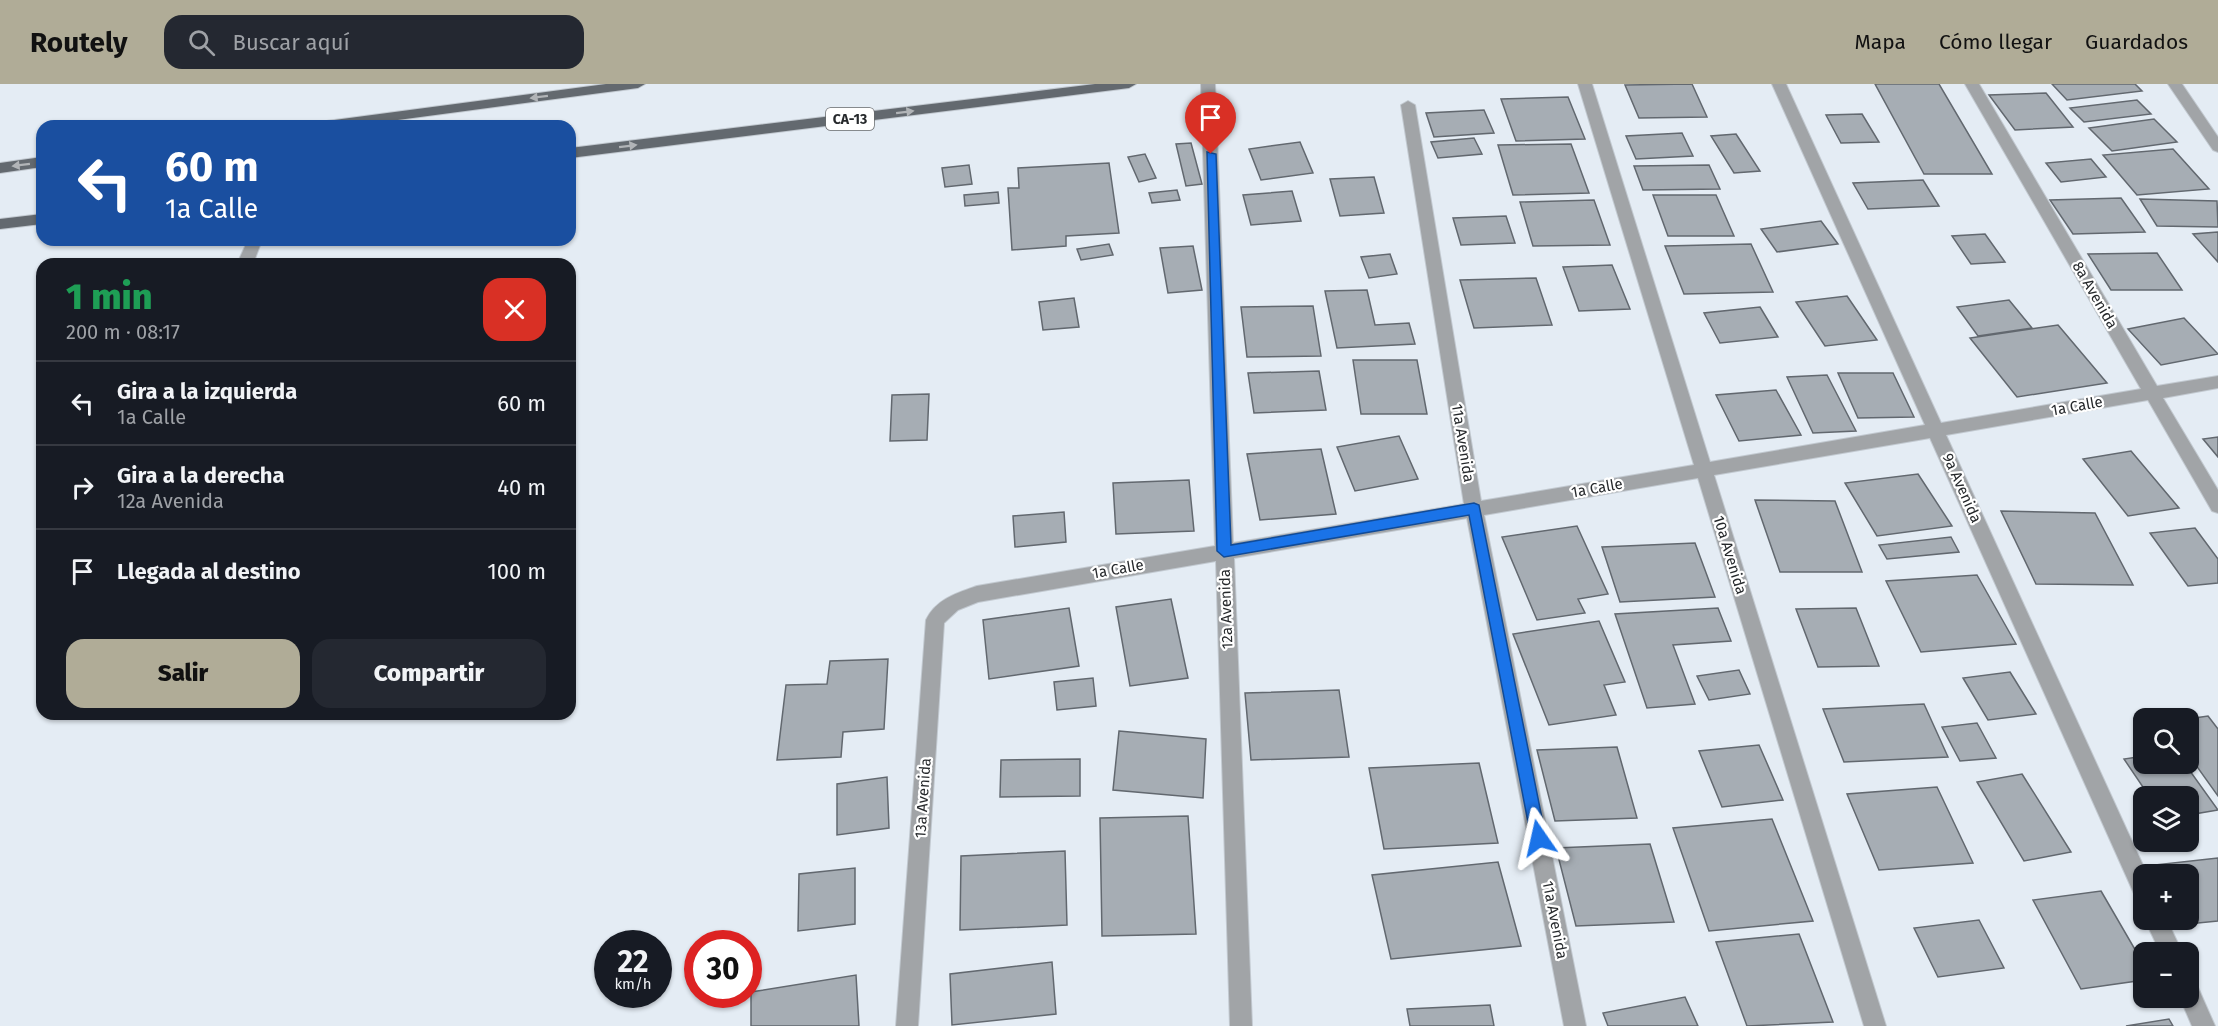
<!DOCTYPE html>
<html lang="es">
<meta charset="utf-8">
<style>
:root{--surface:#171b24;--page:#242831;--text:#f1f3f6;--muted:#9ea1a6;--line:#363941;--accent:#b0ac97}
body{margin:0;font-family:"Fira Sans",sans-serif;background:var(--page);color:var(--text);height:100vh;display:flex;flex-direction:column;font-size:22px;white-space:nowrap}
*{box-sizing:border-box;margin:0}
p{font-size:20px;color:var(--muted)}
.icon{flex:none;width:33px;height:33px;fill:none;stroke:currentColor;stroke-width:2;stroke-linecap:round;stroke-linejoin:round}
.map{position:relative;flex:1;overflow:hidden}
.panel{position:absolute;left:36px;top:174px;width:540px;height:462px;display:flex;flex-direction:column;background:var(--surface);border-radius:18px;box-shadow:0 2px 4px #0004}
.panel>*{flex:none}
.banner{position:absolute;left:36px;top:36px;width:540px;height:126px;border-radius:18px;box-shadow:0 2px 4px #0004;background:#1a4fa0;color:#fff;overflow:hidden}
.controls{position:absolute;left:2133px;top:624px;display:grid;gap:12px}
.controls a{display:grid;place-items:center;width:66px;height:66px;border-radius:12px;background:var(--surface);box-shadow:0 2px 4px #0004;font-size:30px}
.speed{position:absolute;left:594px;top:846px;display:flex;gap:12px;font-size:30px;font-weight:700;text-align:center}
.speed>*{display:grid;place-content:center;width:78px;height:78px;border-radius:50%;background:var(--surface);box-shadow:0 2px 4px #0004;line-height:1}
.speed small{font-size:15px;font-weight:400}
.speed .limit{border:9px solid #d22;background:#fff;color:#111}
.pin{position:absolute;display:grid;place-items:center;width:51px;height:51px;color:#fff;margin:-62px -26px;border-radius:50% 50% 50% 0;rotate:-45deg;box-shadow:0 0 6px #0007}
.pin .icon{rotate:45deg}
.me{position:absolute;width:66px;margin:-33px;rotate:349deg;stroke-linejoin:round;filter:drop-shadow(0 0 4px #0008)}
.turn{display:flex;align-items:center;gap:21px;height:126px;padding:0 30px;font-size:27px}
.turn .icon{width:78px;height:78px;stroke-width:2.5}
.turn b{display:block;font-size:42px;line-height:51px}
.round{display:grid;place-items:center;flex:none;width:63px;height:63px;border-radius:18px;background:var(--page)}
.summary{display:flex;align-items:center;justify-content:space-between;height:102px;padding:0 30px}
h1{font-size:36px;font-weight:800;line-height:45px;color:#1e9e55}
.primary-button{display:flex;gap:12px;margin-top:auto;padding:12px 30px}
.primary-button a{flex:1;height:69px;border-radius:18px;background:var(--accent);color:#111;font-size:24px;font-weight:800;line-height:69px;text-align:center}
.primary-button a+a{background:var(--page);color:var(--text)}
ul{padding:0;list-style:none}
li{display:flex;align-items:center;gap:18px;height:84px;padding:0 30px;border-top:2px solid var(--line)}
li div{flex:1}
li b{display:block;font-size:22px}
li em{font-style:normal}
header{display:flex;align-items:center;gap:36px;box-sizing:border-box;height:84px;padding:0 30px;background:var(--accent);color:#111}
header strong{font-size:28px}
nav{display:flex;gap:33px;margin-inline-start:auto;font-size:21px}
.search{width:420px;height:54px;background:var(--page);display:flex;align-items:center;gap:15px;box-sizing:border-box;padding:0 21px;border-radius:18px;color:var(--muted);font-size:22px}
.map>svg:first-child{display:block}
</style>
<header>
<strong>Routely</strong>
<div class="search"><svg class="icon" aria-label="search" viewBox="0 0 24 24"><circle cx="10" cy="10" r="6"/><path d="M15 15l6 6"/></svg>Buscar aquí</div>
<nav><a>Mapa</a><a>Cómo llegar</a><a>Guardados</a></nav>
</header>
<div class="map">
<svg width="2218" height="942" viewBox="0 0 2218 942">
<rect width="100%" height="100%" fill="#e4ecf4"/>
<path fill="#a6adb4" stroke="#62686f" stroke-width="1.5" d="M1692,0L1707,33L1639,34L1625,1Z
M1875,0H1939L1992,90H1924Z
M2052,0H2135L2142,7L2067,16Z
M2046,9L2073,43L2015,46L1989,11Z
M1568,13L1585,55L1516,57L1501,15Z
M2137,16L2151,30L2084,38L2070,24Z
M1484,26L1494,49L1434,53L1426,29Z
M1862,30L1879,58L1841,59L1826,31Z
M2154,35L2177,58L2112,67L2089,44Z
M1682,49L1693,72L1636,75L1626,52Z
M1736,50L1760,87L1734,89L1711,52Z
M1474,54L1482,70L1438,74L1431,58Z
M1300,58L1313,89L1261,96L1249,65Z
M1191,59L1202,100L1186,102L1176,60Z
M1571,60L1589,109L1513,111L1498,61Z
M2173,65L2209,105L2137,111L2103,71Z
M1145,70L1156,94L1139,98L1128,73Z
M2091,75L2106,93L2061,98L2046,79Z
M1109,79L1119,149L1066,152V162L1012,166L1008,104H1019L1018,84Z
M969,81L972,100L945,103L942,84Z
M1709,81L1720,105L1643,106L1634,82Z
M1374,93L1384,129L1340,132L1330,95Z
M1923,96L1939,122L1868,125L1853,99Z
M1177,106L1180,116L1152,119L1149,109Z
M1292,107L1301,137L1251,141L1243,111Z
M998,108L999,119L965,122L964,111Z
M1653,111H1716L1734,152H1668Z
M2121,114L2145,148L2073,150L2050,116Z
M2140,115L2217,117L2218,143L2157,142Z
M1594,116L1610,161L1533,162L1520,118Z
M1506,132L1515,159L1461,161L1453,134Z
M1821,137L1838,160L1777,168L1761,145Z
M2218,148V178L2193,150Z
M1985,150L2005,178L1971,180L1952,152Z
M1109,160L1113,171L1081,176L1077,165Z
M1751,160L1773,208L1684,210L1665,162Z
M1193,162L1202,206L1168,209L1160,164Z
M2157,169L2182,206H2111L2088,170Z
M1390,170L1397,190L1369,194L1361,173Z
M1612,181L1630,225L1579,227L1563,183Z
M1536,194L1552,241L1474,244L1460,196Z
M1367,206L1375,241L1409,239L1415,260L1337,264L1325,207Z
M1847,212L1877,256L1825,262L1796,218Z
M1074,214L1079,243L1043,246L1039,218Z
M2009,216L2032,244L1978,252L1957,223Z
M1313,222L1321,272L1247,273L1241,223Z
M1760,223L1778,253L1720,259L1704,229Z
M2184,234L2218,270L2161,281L2128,245Z
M2058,241L2107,299L2017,313L1970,254Z
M1353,276H1417L1427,330H1361Z
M1319,287L1326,326L1254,329L1248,289Z
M1838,289H1893L1914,333L1858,334Z
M1827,291L1856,347L1813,349L1787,293Z
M1776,306L1801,351L1739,357L1716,311Z
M929,310L927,356L890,357L892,311Z
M1399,352L1418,395L1355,407L1337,363Z
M2218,353V373L2203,355Z
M1321,365L1336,430L1260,436L1247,370Z
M2131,367L2179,424L2128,432L2083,375Z
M1918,390L1952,442L1877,452L1845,399Z
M1189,396L1194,447L1116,450L1113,399Z
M1755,416L1835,417L1862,488H1780Z
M2001,427L2095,429L2133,501L2036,500Z
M1064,428L1066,458L1015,463L1013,432Z
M1577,442L1608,510L1578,515L1585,529L1537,536L1502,453Z
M2195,444L2218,475V499L2188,502L2150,449Z
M1951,453L1959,468L1887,475L1879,461Z
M1695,459L1715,513L1620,518L1602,463Z
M1977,491L2016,560L1921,568L1886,497Z
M1171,515L1188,594L1130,602L1116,523Z
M1069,524L1079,582L989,595L983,536Z
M1718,524L1731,557L1673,561L1695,620L1647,624L1615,530Z
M1856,524L1879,582L1818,583L1796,525Z
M1599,537L1625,598L1604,601L1616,631L1549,641L1513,550Z
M888,575L884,645L843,648L841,673L777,676L786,601L827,600L830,577Z
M1739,586L1750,610L1709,616L1697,592Z
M2010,588L2036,630L1988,636L1963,594Z
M1093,594L1096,622L1057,626L1054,598Z
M1339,606L1349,673L1251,676L1245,609Z
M1924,620L1948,673L1844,678L1823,625Z
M2208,632L2218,645V712L2188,670V635Z
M1977,639L1996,674L1960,677L1942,643Z
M1119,647L1206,655L1203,714L1113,706Z
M1759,661L1783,716L1722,723L1699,667Z
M1617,663L1637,734L1555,737L1537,666Z
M2144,672V680H2185L2218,726L2188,731V712H2149L2124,675Z
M1080,675V712L1000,713L1001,676Z
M1479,679L1498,759L1384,765L1369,684Z
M2022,690L2071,768L2024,777L1977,698Z
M887,693L889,744L837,751V700Z
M1937,703L1973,779L1879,786L1847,710Z
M1188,732L1196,850L1102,852L1100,734Z
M1772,735L1813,837L1709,847L1673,744Z
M1650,760L1674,838L1576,842L1556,764Z
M1065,767L1067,841L960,846L961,772Z
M2218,774V837L2188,840L2186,836H2188V790H2160L2154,781Z
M1498,778L1521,862L1391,875L1372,791Z
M855,784V840L798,847L799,790Z
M2101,807L2144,881V896L2081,905L2033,816Z
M1979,836L2004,884L1938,893L1914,844Z
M1799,850L1833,938L1747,942L1716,858Z
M1052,878L1056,930L952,941L950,890Z
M856,891L859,942H751V908Z
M1685,913L1698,942H1608L1603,929Z
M1490,921L1494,942H1410L1407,925Z
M2169,935L2173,942H2126Z"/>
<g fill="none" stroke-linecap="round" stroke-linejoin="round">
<g stroke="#c2c9d0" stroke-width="2">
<path id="minor" d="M1201,0H1215L1233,459L1464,420L1401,21L1408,17L1415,21L1481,417L1694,381L1578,0H1592L1710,378L1925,341L1772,0H1786L1941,339L2141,305L1965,0H1979L2157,302L2218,292V304L2163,314L2218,406V429L2212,427L2148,316L1946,351L2147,790H2144V817L2136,814L1930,354L1714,391L1886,942H1864L1698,394L1484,431L1586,942H1564L1467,434L1234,474L1252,942H1230L1216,477L978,518L958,526L944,539L918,942H896L926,536C936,515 957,509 977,502L1215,462Z
M2168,0H2182L2218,53V68L2213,66Z
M248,156H262L253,180H237Z
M2145,836H2167L2182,868H2160Z
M2188,896L2196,899L2215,942H2192L2180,914H2188Z"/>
</g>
<g stroke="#c2c9d0" stroke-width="2">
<path id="major" d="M606,0H645L638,4L353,42H312L319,38Z
M1095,0H1136L1129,4L570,74V64Z
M42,73V83L0,89V79Z
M42,130V140L0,145V135Z"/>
</g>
<use href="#minor" fill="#a1a4a7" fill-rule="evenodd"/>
<use href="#major" fill="#63696f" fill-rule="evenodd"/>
</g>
<defs><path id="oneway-solid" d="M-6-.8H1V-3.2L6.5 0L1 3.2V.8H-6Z" transform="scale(1.5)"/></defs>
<g fill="#b1b4b7">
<use href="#oneway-solid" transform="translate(539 13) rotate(173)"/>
<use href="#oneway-solid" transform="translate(905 28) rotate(-7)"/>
<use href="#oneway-solid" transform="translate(628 62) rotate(-7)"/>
<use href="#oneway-solid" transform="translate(21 81) rotate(173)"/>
</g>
<path fill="#1a73e8" stroke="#114b97" stroke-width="1.5" d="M1207,68L1216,70L1231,461L1474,419L1479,421L1546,754L1544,759L1539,761L1533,759L1531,754L1469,431L1224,473L1217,467Z"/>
<g text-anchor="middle" stroke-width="4.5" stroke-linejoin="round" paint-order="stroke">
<rect fill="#fff" stroke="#67696b" stroke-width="1.5" x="826" y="24" width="48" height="22" rx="4.5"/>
<g font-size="14" font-weight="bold" fill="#26292c">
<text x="850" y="40">CA-13</text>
</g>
<g font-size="15" fill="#26292c" stroke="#fff">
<text transform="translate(2095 211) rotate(60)" y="5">8a Avenida</text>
<text transform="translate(2077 322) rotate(-10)" y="5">1a Calle</text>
<text transform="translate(1463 359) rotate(81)" y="5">11a Avenida</text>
<text transform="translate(1597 404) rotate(-10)" y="5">1a Calle</text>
<text transform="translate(1962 404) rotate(66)" y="5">9a Avenida</text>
<text transform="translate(1730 471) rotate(73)" y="5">10a Avenida</text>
<text transform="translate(1118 485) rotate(-10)" y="5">1a Calle</text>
<text transform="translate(1226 525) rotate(-92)" y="5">12a Avenida</text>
<text transform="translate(923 714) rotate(-86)" y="5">13a Avenida</text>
<text transform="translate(1555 836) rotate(79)" y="5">11a Avenida</text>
</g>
</g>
</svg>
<div class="controls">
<a><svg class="icon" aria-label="search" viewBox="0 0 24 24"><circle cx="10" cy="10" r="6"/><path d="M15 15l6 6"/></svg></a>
<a><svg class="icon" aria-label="layers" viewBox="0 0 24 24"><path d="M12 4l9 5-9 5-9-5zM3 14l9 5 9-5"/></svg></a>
<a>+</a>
<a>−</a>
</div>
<div class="speed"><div>22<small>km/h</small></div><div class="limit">30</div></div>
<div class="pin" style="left:1211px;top:70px;background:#d93025"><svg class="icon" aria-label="arrive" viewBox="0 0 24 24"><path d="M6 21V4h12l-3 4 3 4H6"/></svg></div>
<svg class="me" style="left:1539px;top:754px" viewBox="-20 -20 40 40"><path d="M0-17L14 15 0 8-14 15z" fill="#1a73e8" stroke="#fff" stroke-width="4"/></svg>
<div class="banner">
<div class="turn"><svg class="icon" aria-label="left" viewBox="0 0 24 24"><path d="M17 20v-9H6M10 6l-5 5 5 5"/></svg><div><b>60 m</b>1a Calle</div></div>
</div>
<section class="panel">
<div class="summary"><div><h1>1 min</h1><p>200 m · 08:17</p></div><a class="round" style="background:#d93025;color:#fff"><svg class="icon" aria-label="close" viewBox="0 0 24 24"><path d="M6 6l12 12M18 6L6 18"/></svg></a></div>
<ul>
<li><svg class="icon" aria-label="left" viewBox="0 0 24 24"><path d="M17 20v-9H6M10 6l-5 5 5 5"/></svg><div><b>Gira a la izquierda</b><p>1a Calle</p></div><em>60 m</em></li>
<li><svg class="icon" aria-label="right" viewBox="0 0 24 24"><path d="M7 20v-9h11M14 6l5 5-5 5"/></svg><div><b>Gira a la derecha</b><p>12a Avenida</p></div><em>40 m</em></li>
<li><svg class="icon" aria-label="arrive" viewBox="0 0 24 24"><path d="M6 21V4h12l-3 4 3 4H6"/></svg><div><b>Llegada al destino</b></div><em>100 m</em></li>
</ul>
<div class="primary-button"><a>Salir</a><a>Compartir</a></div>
</section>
</div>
